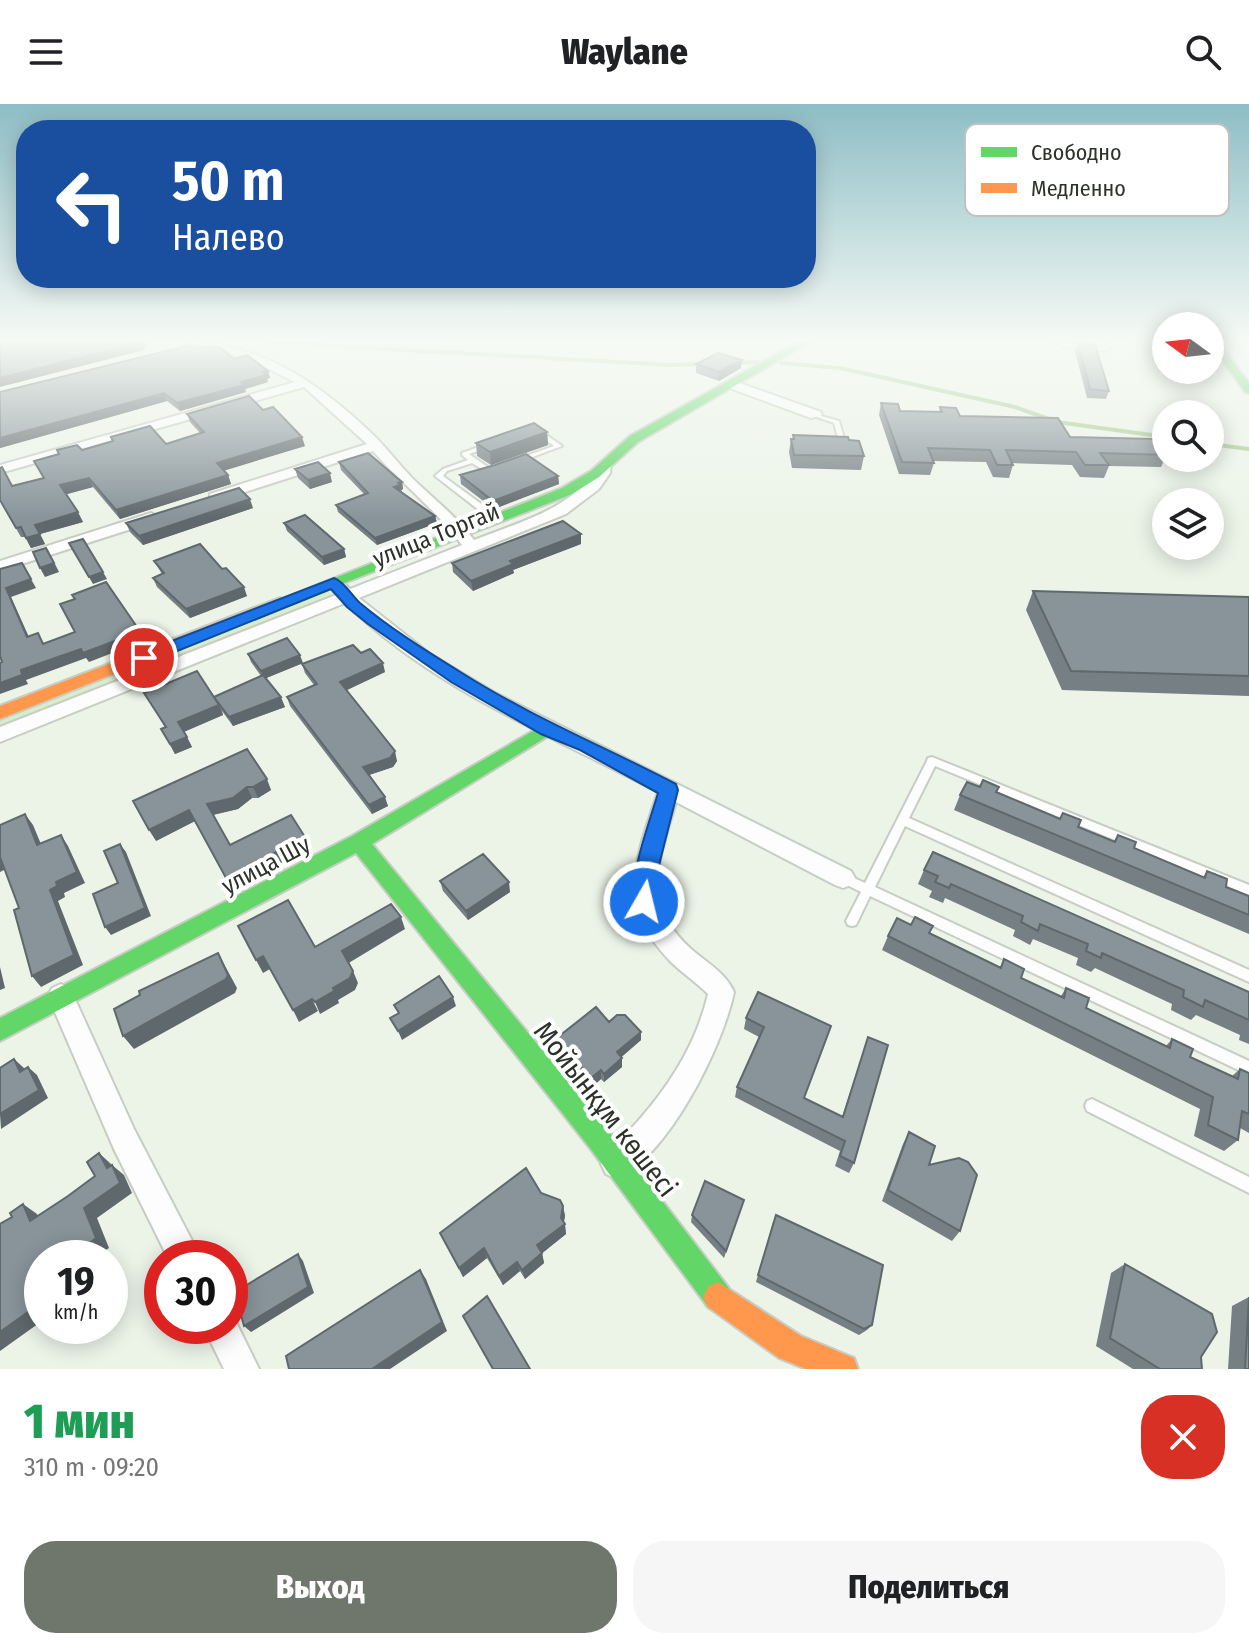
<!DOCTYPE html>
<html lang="ru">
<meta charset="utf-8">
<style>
:root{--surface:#fff;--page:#f6f6f6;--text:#202124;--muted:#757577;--accent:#6f766c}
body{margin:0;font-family:"Fira Sans Condensed",sans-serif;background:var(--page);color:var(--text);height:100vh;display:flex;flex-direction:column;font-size:30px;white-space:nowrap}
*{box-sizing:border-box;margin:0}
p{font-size:26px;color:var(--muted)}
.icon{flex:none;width:44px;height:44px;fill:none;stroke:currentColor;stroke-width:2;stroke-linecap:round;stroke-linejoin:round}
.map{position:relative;height:1265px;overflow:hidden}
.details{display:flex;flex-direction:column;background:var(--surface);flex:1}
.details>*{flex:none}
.banner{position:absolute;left:16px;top:16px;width:800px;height:168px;border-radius:32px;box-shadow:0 4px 20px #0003;background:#1a4fa0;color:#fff;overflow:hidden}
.needle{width:52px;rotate:285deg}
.buttons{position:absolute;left:1152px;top:208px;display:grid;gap:16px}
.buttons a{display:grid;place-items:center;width:72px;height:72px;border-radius:50%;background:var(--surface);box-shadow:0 4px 20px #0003;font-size:40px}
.speed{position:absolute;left:24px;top:1136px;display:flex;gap:16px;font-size:40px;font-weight:700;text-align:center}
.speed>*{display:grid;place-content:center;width:104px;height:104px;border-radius:50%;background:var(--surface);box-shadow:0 4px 20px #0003;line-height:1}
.speed small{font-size:20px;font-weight:400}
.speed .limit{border:12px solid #d22;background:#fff;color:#111}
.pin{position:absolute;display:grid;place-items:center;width:68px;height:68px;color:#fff;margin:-34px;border:4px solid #fff;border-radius:50%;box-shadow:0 2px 8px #0007}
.me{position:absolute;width:88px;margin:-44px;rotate:8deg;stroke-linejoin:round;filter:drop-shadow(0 0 6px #0008)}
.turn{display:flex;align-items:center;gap:28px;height:168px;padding:0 24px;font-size:36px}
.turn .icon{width:104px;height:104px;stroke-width:2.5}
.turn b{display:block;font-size:56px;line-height:68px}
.round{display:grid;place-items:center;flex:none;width:84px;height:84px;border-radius:32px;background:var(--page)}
.head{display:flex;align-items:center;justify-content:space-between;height:136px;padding:0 24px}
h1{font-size:48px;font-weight:800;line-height:60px;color:#1e9e55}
.primary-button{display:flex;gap:16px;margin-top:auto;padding:16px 24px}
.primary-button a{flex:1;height:92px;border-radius:32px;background:var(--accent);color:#fff;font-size:32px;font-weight:800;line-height:92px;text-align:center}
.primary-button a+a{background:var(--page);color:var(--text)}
header{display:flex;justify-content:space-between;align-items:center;height:104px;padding:0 24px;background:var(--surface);font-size:36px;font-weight:800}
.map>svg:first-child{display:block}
</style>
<header><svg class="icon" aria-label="menu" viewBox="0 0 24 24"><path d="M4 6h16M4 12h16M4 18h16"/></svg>Waylane<svg class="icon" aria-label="search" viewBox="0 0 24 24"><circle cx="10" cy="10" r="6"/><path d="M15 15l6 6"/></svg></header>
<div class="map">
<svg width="1249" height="1265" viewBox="0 0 1249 1265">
<rect width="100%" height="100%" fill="#ecf4e8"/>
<path fill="#d8edcc" d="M328,486L335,494L0,624V614Z"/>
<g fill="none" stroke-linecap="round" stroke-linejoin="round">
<path stroke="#a6ca90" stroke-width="4" d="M268,238L669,261L702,260
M733,259L758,258
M781,259L840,264L1015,303L1057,318L1166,333
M1210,340L1249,345"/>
<g stroke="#c7cdc3" stroke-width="4">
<path id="lane" d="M1055,238L1105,243L1110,238H1116L1106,247L1063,243Z
M814,310L839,317L846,341L845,342L840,341L834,319L814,312Z
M529,325L539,326L562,342L495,367H485L472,359L447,367L443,372L499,413V417H493L435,372L443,365L468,356L462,351V349ZM530,329H536L554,342L492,364H489L469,350Z
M932,653L1249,781V791L935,662L909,714L1249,866V878L905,722L875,783L1249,957V971L870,792L856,821L852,822L848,821L846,817L861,788L839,777L837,774L839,771L843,769L865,779L927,657L928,654Z
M1092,995L1249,1073V1089L1087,1007L1085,1002L1087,997Z"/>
</g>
<g stroke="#c7cdc3" stroke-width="4">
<path id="street" d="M187,238C259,238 318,279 368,326C385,341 398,360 414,376C436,397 455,411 474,436C522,417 574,405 601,358H611L610,369L599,385L566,410L359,494L430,550L495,589L851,767L855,774L851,781L843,784L835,781L676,698C659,755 640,799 691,845C707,859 725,868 734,888C723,942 668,1053 616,1075L606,1070L601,1060C608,1043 626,1031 638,1017C670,981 697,938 708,890C696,878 682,869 670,857C615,800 636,754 658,688C550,631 435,586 345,499L0,638V623L336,491L331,484L333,480H345L350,485L462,441C436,406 402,380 373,347L220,396H210V390L367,340L304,283L0,369V361L295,278L246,254Z
M731,276L821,308L822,311L811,314L727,283L725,280Z
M151,409L159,414L156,417L0,467V457Z
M61,880L70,884L134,1025L201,1154H168L114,1045L48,892L52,884Z
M230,1210H232L259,1265H224L203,1222H230Z"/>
</g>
<g stroke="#c7cdc3" stroke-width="4">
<path id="fast" d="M798,238H810L638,338L599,373L572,390L285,502H275L272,499L562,384L591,367L630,332Z
M1210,238H1218L1249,279V289L1245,288Z
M547,619L553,621L556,625L553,629L372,740L608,1026L728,1183L733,1193L728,1203L718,1208L708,1203L590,1044L356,749L0,937V914L352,732Z"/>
</g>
<g stroke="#c7cdc3" stroke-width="4">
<path id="slow" d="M280,494L285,496V502L0,615V602Z
M718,1178L801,1232L854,1254L858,1265H806L779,1254L708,1203L703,1193L708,1183Z"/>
</g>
<use href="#lane" fill="#fcfdfc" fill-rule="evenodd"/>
<use href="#street" fill="#fcfdfc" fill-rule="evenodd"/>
<use href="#fast" fill="#63d668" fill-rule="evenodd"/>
<use href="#slow" fill="#ff974d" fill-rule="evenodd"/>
</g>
<path fill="#757f84" d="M1078,239L1109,287L1106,295L1087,294L1075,247Z
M195,245L234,255L268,267L270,274L267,275L268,278L245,285L246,288L180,307L167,297L0,344V288Z
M696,260L741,264L719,277L696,269Z
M881,299L900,307L939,308L940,303L960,312L1166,350V352L1161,363L1109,362L1104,374L1080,373L1072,361L1012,359L1013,361L1009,374L993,373L986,358L933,357L934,359L930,371L899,370L879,311Z
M263,306L305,342L224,366L228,371L231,380L120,415L93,383L66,390L83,418L40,430L45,440L31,444L25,433H21L0,397L12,382L43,374L34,357L82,346L112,337L111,333L166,340L200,329L190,318L187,310Z
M547,328L548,341L491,361L477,352L476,339Z
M793,331L849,336L864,352L861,366L792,364L789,348L791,335H793Z
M339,358L402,378L403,385L401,386L402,388L435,412L437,419L377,441L338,408L336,401L364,390L341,366Z
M295,365L332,378L310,385L298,374Z
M460,371L558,372L559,380L494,405L461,380Z
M253,404L143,441L130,428L126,419Z
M284,419L344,445L346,453L324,461L287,427Z
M581,440L513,466L514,469L473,487L453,468L452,459Z
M154,457L222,465L247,492L190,514L157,483L153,474L162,470Z
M1033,487L1249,493V592L1062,586L1026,506Z
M361,549L385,568L346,586L397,657L393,663L369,671L388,702L372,710L290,602L287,593L314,581L305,569L302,560Z
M248,550L303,559L266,574L285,603L233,622L222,607L223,611L184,628L192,643L175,650L161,625L165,623L144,589L215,595L261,572L251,558Z
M247,645L271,686L258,694H252L238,705L213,711L230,741L305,733L310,744L232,785L195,717L156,737Z
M996,688L1114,737L1118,731L1134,744L1203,773L1207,767L1226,783L1249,792V830L954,706L960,691Z
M924,766L1249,888V940L1239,936L1240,931L1196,911L1191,916L1171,906L1172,900L1095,864L1091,868L1076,861L1078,854L1033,835L1030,841L1013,832L1015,826L945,794L943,799L929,793L932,787L918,780Z
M440,777L510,788L468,816L443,787Z
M911,821L930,829L1000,863L1004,855L1021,874L1061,892L1066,884L1086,904L1166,942L1172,935L1190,953L1232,972L1240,965L1249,969V1029L1240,1024L1238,1036L1224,1047L1194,1032L1200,1005L882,846L888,832Z
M758,888L805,994L842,1013L868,933L854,1059L849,1069L835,1062L840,1047L735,993L737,983L759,933L744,925L746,914Z
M609,918L641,928V936L621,953L622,963L604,978L601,975L592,983L569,957L566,960L554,945L553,937Z
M909,1028L929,1061L960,1127L952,1137L882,1097L903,1040Z
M541,1089L563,1102L565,1112L564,1118L566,1130L542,1149L544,1159L525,1175L520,1167L503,1181L487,1154L463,1173L440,1129Z
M744,1096L724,1154L691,1118L692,1111Z
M773,1118L872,1221L867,1226L859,1231L756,1178Z
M1125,1160L1202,1265H1133L1096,1242L1111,1169Z
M1249,1193V1265H1228L1232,1202Z"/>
<path fill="#5f686c" d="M142,238H145L146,241L144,246L0,283V274Z
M742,256L741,264L719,277V268Z
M268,267L270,274L267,275L268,278L245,285L246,288L180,307L177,299L241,278Z
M164,289L167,297L0,344V334Z
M547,328L548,341L491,361L490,348Z
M302,333L305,342L220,368L217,359Z
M330,369L332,378L310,385L308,376Z
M228,371L231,380L120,415L116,406Z
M558,372L559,380L494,405L493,397Z
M89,374L93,383L64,391L60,381Z
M402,378L403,385L401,386L402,388L394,383L398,379Z
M250,395L253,404L143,441L139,432Z
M78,408L83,418L40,430L45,440L31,444L26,434L35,421Z
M435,412L437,419L377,441L375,434Z
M581,430V440L513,466L514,469L473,487L471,477L510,457Z
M344,445L346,453L324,461L322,453Z
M52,454L59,468L45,473L40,464Z
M22,459L36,484L11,493L33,542L27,533L6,484Z
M103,468L107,475L93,480L89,473Z
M244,483L247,492L190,514L186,505Z
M137,523L141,532L138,534L141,538L89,558L86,554L26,576L28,580L0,590V579L21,566Z
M300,551L303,559L264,575L261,567Z
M383,559L385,568L343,588L340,578Z
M281,593L285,603L233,622L229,613Z
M219,601L223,611L183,628L178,618Z
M187,633L192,643L175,650L170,640Z
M395,647L397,657L393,663L366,672L363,663Z
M267,675L271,686L258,694L253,683Z
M247,683L252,694L238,705L212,711L207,700Z
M385,693L388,702L372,710L369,701Z
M189,706L195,717L156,737L149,726Z
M25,710L33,721L46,752L37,741Z
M61,731L68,742L85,779L64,789L65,793L58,797L83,861L41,883L32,872L50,786L56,778Z
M305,733L310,744L232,785L226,774Z
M120,740L126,748L151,812L111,831L105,823L145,804Z
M0,753L10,763L0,768Z
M509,778L510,788L468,816L466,807Z
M401,813L405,825L347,860L342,847Z
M218,849L237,884L235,889L134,945L123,932Z
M263,852L270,865L263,869L256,856Z
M0,863L5,884L0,886Z
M353,867L358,879L355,886L338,896L339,899L320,910L315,898Z
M453,893L456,902L402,936L398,927Z
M312,895L318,907L299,918L293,906Z
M641,928V936L617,957V948Z
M568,949L569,957L566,960L565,951Z
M622,954V963L604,978V970Z
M14,955L24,964L30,976L20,968Z
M28,963L37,971L48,994L1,1025L0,1010Z
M601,966V975L592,983L591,974Z
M99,1049L111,1060L114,1065L112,1061L124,1071L132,1089L97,1114L109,1144L100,1150L101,1154H89L87,1141L84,1104L107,1064Z
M23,1100L37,1110L44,1127L30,1117Z
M563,1102L565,1112L563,1121L565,1120L566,1130L540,1151L537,1141L561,1114Z
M484,1144L487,1154L463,1173L459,1164Z
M542,1149L544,1159L525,1175L522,1166Z
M298,1150L303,1157L314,1189L251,1228L244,1222Z
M517,1158L520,1167L503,1181L499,1172Z
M420,1166L426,1175L447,1227L390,1265H372Z
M42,1198V1217L0,1247V1228Z"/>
<path fill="#88949a" stroke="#5f686c" stroke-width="2" d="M0,238H115L117,241L129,238H142L0,274Z
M1078,239L1095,241L1109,287L1090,285Z
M190,241L195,245L210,242L221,244L234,255L247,251L268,267L263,268L266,271L241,278L244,281L177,299L164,289L0,334V288Z
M718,249L742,256L719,268L696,260Z
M249,292L263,306L273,303L302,333L217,359L228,371L116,406L89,374L60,381L78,408L35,421L40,430L26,434L21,423L16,424L0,396V364L2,363L12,382L44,374L34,357L59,350L57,346L77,341L82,346L113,337L111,333L150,322L166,340L204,328L187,310Z
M881,299L898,300L900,307L942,308L940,303L956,304L960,312L1058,314L1070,333L1155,335L1166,351L1100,349L1109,361H1085L1076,348L1006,346L1013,361H997L990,346L928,344L934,359L902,358Z
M534,319L547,328L490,348L476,339Z
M793,331L848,333L849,336L859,337L864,352L794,351L791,335H794Z
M368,349L402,378L398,379L400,381L394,383L435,412L375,434L336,401L368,389L339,358Z
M526,350L558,372L493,397L460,371L495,361Z
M318,358L330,369L308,376L295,365Z
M239,384L250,395L139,432L126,419Z
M305,411L344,445L322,453L284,419Z
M563,417L581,430L510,457L513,460L471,477L452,459Z
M83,435L103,468L89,473L69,439Z
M200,440L222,465L226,464L244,483L186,505L153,474L164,469L154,457Z
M46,444L54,459L40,464L33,448Z
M22,459L31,475L6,484L27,533L38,529L43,540L75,528L60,500L75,495L72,491L106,478L137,523L134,525L136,529L83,549L81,545L21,566L22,571L0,579V559L2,558L0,552V465Z
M1033,487L1249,493V572L1071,567Z
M287,534L300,551L261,567L248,550Z
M353,541L361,549L370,545L383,559L340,578L395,647L390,654L363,663L385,693L369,701L287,593L317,580L302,560Z
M197,567L219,601L178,618L187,633L170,640L161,625L166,623L144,589Z
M263,571L281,593L229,613L214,593Z
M247,645L267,675L253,683H247L233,694L207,700L230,741L291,711L305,733L226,774L189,706L149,726L133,697Z
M983,676L999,683L996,688L1060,715L1063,709L1081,716L1078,723L1115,738L1118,731L1136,738L1134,744L1205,774L1207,767L1227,775L1226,783L1249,792V811L960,691L967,678L980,683Z
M25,710L37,741L61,731L77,768L56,778L57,782L50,786L74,851L32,872L14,806L19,804L0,753V721Z
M120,740L145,804L105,823L93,790L118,779L104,747Z
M933,748L1249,888V916L1205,896L1203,903L1183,893L1184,886L1102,849L1101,854L1086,847L1088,840L1040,820L1038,827L1021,818L1023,812L951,780L949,784L935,778L938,772L924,766Z
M483,750L509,778L466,807L440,777Z
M288,796L315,843L391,800L401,813L342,847L353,867L350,874L333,884L334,887L315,898L312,895L293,906L263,852L256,856L238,822Z
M915,813L933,822L929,829L1001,864L1004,855L1024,865L1021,874L1064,894L1066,884L1089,894L1086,904L1170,944L1172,935L1193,945L1190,953L1238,975L1240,965L1249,969V1010L1242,1007L1238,1036L1208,1021L1213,993L888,832L897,814L911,821Z
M218,849L228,871L226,875L123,932L114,905L140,891L139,887Z
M439,872L453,893L398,927L390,914L399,909L394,901Z
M758,888L831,922L804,994L843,1013L868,933L888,941L854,1059L840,1052L845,1037L737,983L764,923L746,914Z
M596,903L609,918L617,911H625L641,928L617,948L622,954L604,970L601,966L591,974L568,949L565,951L553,937Z
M14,955L20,968L28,963L39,986L0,1010V964Z
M909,1028L935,1042L929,1061L959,1054L968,1058L977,1071L960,1127L888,1086Z
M99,1049L107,1064L112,1061L120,1079L84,1104L96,1134L87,1141L90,1151L89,1154H42V1198L0,1228V1120L12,1113L10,1109L23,1100L30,1117L68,1092L95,1072L87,1058Z
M526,1064L541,1089L560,1096L563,1102L561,1114L565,1120L537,1141L542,1149L522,1166L517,1158L499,1172L484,1144L459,1164L440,1129Z
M705,1077L744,1096L726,1147L692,1111Z
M776,1111L883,1161L872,1221L864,1225L758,1171Z
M298,1150L308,1183L244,1222L235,1188Z
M1125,1160L1212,1210L1217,1228L1201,1253L1202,1265H1160L1110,1234Z
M420,1166L442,1218L372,1265H289L286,1252Z
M487,1192L530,1265H493L463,1212Z
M1249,1193V1265H1245Z"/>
<linearGradient id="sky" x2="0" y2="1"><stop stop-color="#8dbdc5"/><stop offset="0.57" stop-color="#f6faf5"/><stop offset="1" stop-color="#f6faf5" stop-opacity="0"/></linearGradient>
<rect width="1249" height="415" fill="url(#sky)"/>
<path fill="#1a73e8" stroke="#114b97" stroke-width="2" d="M334,474C345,478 351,491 360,499C391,525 428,548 462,569C530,612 605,643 676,680L678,686L656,773L651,804L644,807L636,804C625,781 651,714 658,689L580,646L541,630L451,578L368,520L347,503L331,485L150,558L144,559L136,554L138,550Z"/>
<g text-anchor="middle" stroke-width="8" stroke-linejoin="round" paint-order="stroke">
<g font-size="24" fill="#2c3229" stroke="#fff">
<text transform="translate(436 431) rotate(-22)" y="8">улица Торгай</text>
<text transform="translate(266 761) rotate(-28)" y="8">улица Шу</text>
</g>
<g font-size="28" fill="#2c3229" stroke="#fff">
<text transform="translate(606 1005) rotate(52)" y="10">Мойынқұм көшесі</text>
</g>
</g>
<rect x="965" y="20" width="264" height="92" rx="12" fill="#fff" stroke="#c0c2bf" stroke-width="2"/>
<rect x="981" y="43" width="36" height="10" fill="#63d668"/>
<rect x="981" y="79" width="36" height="10" fill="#ff974d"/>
<g font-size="22" fill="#2c3229">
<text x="1031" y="56">Свободно</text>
<text x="1031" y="92">Медленно</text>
</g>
</svg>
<div class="buttons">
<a><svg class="needle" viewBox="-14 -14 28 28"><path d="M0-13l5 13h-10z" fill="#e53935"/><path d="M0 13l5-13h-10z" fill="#757577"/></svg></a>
<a><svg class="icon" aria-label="search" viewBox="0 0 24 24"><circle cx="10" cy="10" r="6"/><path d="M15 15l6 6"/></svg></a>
<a><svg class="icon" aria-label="layers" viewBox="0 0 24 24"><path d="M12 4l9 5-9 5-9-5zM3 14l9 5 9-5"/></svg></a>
</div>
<div class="speed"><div>19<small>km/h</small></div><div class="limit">30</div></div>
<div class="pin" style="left:144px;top:554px;background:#d93025"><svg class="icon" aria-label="arrive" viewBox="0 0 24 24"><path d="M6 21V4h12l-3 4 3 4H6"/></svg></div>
<svg class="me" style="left:644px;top:798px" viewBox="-20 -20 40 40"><circle r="17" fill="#1a73e8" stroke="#fff" stroke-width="3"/><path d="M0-11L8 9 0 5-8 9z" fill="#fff"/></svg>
<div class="banner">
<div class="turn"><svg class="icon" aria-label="left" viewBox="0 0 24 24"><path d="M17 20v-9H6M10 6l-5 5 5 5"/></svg><div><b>50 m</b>Налево</div></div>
</div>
</div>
<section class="details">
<div class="head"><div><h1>1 мин</h1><p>310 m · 09:20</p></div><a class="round" style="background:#d93025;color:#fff"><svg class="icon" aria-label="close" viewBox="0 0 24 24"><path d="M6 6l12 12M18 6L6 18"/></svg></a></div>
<div class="primary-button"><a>Выход</a><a>Поделиться</a></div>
</section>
